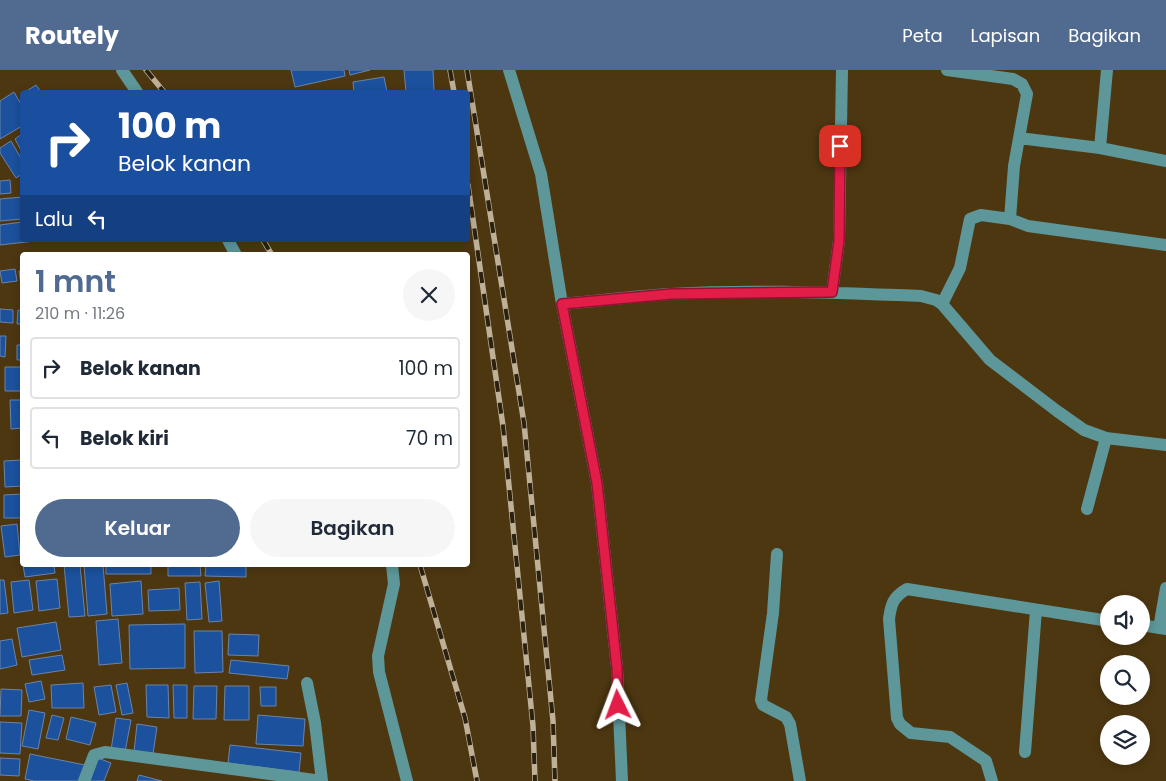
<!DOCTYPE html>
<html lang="id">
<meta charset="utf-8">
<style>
:root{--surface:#fff;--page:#f6f6f7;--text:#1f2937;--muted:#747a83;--line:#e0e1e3;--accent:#506a90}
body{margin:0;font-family:Poppins,sans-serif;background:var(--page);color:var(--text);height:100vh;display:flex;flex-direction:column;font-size:19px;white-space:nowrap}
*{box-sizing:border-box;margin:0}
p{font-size:16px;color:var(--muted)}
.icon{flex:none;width:28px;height:28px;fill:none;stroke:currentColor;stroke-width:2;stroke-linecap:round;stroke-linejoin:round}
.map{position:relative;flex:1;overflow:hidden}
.side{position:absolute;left:20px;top:182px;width:450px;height:315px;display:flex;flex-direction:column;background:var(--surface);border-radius:5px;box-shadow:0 2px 8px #0003}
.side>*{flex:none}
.guide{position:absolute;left:20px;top:20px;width:450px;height:152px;border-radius:5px;box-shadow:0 2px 8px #0003;background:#1a4fa0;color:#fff;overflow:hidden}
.controls{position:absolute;left:1100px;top:525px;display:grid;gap:10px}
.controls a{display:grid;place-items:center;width:50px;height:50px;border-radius:50%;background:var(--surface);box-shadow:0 2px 8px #0003;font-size:25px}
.pin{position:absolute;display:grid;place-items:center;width:42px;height:42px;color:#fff;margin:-21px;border-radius:10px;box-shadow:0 2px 8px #0006}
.me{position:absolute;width:55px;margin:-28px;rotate:357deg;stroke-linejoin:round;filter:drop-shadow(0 0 4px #0008)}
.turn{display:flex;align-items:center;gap:18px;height:105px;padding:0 15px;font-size:22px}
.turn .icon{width:65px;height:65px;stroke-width:2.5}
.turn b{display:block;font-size:35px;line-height:42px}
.then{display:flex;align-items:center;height:48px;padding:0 15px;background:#0003;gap:10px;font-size:19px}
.round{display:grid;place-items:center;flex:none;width:52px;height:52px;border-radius:26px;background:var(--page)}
.overview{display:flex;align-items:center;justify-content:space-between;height:85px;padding:0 15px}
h1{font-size:30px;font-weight:600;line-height:38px;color:var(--accent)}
.button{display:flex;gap:10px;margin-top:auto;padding:10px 15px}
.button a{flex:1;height:58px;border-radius:30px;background:var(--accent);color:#fff;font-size:20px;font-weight:600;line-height:58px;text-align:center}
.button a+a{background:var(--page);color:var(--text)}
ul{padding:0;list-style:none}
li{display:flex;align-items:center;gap:15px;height:62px;margin:0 10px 8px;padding:0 5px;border:2px solid var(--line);border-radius:5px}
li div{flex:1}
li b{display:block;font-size:19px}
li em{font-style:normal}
header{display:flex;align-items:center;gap:30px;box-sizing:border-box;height:70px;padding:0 25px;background:var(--accent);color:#fff}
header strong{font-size:24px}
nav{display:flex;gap:28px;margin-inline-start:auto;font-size:18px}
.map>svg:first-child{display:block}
</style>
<header>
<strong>Routely</strong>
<nav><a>Peta</a><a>Lapisan</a><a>Bagikan</a></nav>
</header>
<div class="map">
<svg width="1166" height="711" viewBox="0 0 1166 711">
<rect width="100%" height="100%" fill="#4d3711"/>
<path fill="#1b519d" stroke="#6b84a7" d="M291,0H344L345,6L295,17Z
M349,0H370L350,5Z
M404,0H433L434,21L406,22Z
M384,7L387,22H354L353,12Z
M36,15L41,22H25Z
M14,22L22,36V56L0,69V31Z
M22,64V82L15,69Z
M11,71L22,90V104L16,108L0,83V78Z
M10,110L11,123L0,124V111Z
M22,127V149L0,151V129Z
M22,152V170H35V171L0,175V155Z
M15,199L17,211L2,213L0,201Z
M19,201H22V222Z
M0,239L13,240V253L0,252Z
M18,240L22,241V254H17Z
M0,266H6L5,287L0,286Z
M17,275H22V290H17Z
M5,297H22V321H5Z
M10,330H22V358L11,359Z
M22,390V416L5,417L4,391Z
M22,424V448H4V425Z
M17,454L20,485L5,487L1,456Z
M23,495H54L55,503L25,507Z
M64,495H80L85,546L69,547Z
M84,495H103L107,544L88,546Z
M106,495H151V504H106Z
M168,495H200L201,506H168Z
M206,495H246V507L205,506Z
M57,509L60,538L39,541L36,511Z
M0,510H4L8,543L0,544Z
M29,510L33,540L14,543L11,512Z
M141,511L143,544L112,546L110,514Z
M219,511L222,551L209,552L205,513Z
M200,512L202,549L187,550L185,513Z
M179,518L180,540L149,541L148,520Z
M118,549L122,593L99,595L96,551Z
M56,552L61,580L22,587L17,558Z
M185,554V598L130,599L129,555Z
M194,561H222L223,602L195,603Z
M229,564L259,565L258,586L228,585Z
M12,569L17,595L0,599V571Z
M62,585L65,600L32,605L29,590Z
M231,590L289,596L287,609L229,603Z
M41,611L45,629L29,632L25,614Z
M83,613L84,638H52L51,615Z
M127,613L133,643L122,645L116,615Z
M111,615L116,642L99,645L94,617Z
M146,615H168L169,648L147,647Z
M173,615H187V648H174Z
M194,616H217L216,649H193Z
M225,616H249V650H224Z
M260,617H276V636H261Z
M1,619L22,620L21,646H0Z
M29,640L45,643L38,679L22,676Z
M52,645L64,648L58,670L46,668Z
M258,645L305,649L303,676L256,674Z
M71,647L96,653L90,675L66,669Z
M116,648L131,650L125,682L111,680Z
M0,652L22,653L20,684L0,683Z
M137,654L157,657L153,684L134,682Z
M230,675L301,683L299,702L228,693Z
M30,684L85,695L82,711H34L25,709Z
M0,688L20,689L19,706L0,705Z
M98,688L111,693L104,711H90Z
M139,705L162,711H137Z"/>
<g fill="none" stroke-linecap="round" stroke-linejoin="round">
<path stroke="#5d9799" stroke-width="12" d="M122,0L137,22
M509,0L541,104L562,234L597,413L617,598L622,711
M947,0L1013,9L1022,14L1027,24L1014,96L1010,149L1028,156L1166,175
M1019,68L1100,78L1166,91
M1100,78L1107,0
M228,170L236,185
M832,222L839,171L842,0
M562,234C598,231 635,226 671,224C754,219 838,223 921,226L936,230L942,234L990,290L1057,341L1084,360L1106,368L1087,439
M942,234L960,198L970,149L981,145L1010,149
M1106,368L1166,375
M777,484L773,543L761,630L763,635L786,647L790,654L800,711
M392,495L394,514L378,586L379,602L407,711
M1141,555L1166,559
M1159,558L1166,518
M307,613L315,653L322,711
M1025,682L1036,540
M84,711L94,685L105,682L322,711
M992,711L986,691L950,667L911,663L900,654L897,648L889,549C891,534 893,527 907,519L1109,551"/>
<g stroke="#bfb098" stroke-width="5.5">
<path id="rail" d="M146,0L164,22
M450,0L454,22
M467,0L524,353L553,651L555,711
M468,115L503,356L533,656L535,711
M263,170L272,185
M420,495L465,648L477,711"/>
</g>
<use href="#rail" stroke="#2b2111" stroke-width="4" stroke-dasharray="11" stroke-linecap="butt"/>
</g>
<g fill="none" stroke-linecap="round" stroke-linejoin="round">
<g stroke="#92132f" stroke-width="12">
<path id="route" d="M618,635L617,598L597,413L562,234L671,224L832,222L839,171L840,76"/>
</g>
<use href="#route" stroke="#e11d48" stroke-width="9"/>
</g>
</svg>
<div class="controls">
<a><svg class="icon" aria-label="sound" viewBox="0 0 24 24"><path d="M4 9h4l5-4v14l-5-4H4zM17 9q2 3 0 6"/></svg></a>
<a><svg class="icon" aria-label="search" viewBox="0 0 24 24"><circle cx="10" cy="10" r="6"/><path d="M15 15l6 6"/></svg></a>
<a><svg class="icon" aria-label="layers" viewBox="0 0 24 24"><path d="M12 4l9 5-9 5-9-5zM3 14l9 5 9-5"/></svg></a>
</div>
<div class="pin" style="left:840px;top:76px;background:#d93025"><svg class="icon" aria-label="arrive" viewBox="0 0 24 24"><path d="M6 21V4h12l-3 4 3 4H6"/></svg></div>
<svg class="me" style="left:618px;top:635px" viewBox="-20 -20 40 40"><path d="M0-17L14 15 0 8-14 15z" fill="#e11d48" stroke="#fff" stroke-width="4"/></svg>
<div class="guide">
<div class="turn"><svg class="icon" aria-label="right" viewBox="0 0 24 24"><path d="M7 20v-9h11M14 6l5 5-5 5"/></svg><div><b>100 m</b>Belok kanan</div></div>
<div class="then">Lalu<svg class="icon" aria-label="left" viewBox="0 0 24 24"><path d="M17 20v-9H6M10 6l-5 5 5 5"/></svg></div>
</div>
<section class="side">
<div class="overview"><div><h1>1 mnt</h1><p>210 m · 11:26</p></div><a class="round"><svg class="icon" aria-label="close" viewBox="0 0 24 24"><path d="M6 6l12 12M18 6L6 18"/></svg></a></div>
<ul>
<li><svg class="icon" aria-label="right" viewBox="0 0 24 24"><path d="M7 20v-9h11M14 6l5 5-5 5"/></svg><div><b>Belok kanan</b></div><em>100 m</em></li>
<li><svg class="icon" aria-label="left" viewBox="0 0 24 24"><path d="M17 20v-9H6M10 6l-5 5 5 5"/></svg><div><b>Belok kiri</b></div><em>70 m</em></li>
</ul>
<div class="button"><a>Keluar</a><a>Bagikan</a></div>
</section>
</div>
